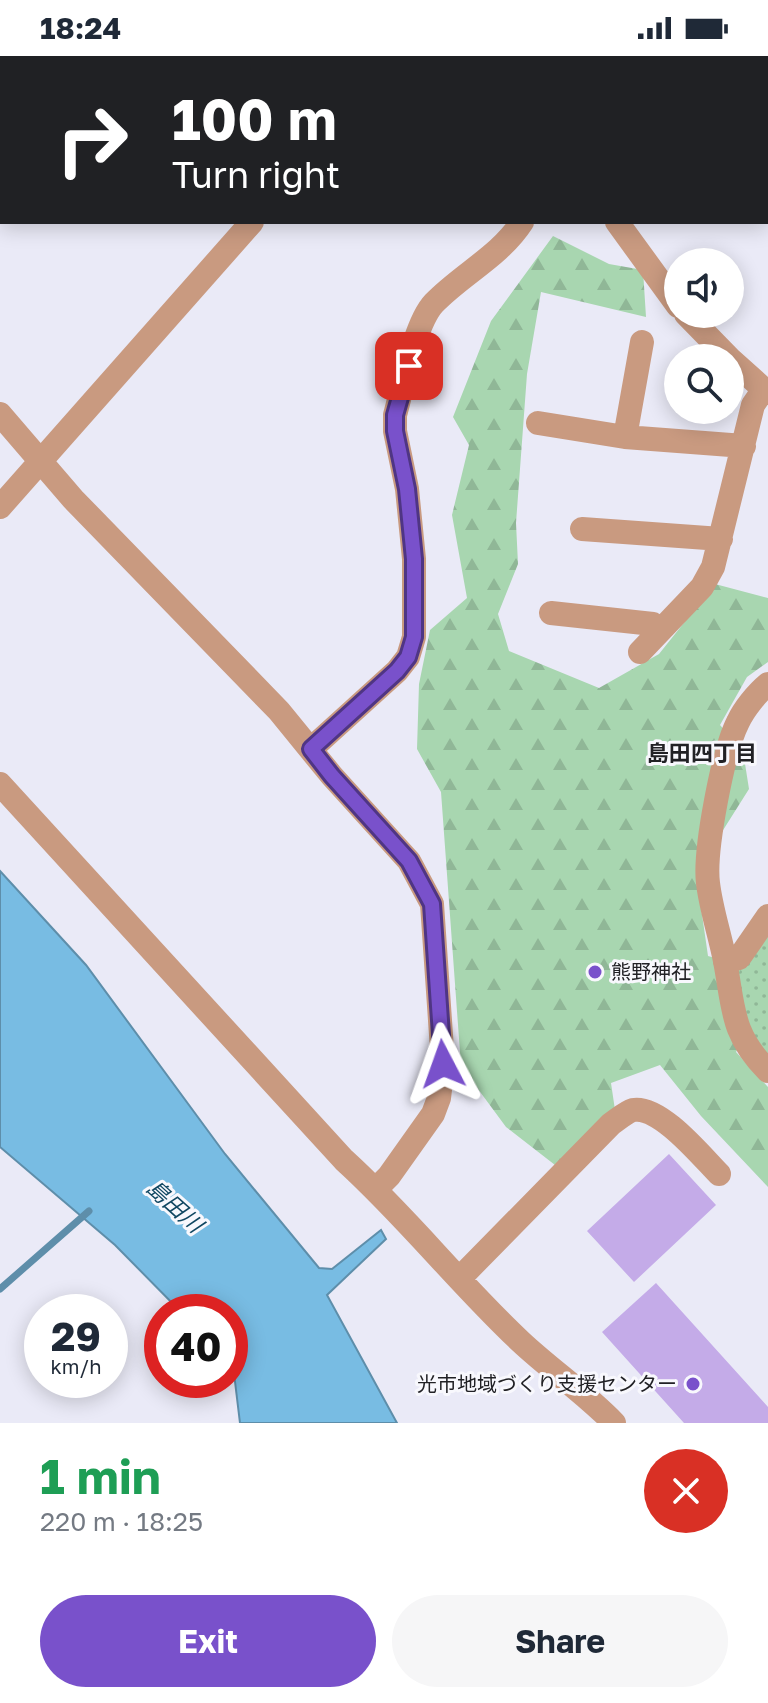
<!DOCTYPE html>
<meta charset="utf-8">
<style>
:root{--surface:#fff;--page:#f6f6f7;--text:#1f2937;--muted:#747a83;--accent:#7951cb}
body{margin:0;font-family:"Golos Text","Noto Sans JP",sans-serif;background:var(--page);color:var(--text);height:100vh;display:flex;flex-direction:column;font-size:30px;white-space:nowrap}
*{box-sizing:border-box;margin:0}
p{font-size:26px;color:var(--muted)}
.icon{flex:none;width:44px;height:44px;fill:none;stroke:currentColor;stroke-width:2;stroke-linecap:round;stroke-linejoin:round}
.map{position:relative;height:1367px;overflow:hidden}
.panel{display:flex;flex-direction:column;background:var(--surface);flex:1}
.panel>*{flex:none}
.hud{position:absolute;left:0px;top:0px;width:768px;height:168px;box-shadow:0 4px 20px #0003;background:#202124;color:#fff;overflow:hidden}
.fabs{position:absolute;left:664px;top:192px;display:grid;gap:16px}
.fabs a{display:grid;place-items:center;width:80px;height:80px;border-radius:50%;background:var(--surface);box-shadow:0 4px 20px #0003;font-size:40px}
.speed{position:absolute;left:24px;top:1238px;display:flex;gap:16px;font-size:40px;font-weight:700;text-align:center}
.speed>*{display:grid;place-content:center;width:104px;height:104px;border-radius:50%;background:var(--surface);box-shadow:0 4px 20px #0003;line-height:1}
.speed small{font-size:20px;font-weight:400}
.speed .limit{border:12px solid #d22;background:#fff;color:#111}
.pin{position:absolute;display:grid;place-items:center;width:68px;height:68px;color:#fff;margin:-34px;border-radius:16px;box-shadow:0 4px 12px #0006}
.me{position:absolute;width:88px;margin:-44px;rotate:356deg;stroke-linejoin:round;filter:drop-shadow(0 0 6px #0008)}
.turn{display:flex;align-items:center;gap:28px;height:168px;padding:0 40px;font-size:36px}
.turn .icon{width:104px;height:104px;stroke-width:2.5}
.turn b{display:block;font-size:56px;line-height:68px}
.round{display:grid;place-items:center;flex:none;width:84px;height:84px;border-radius:42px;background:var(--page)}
.head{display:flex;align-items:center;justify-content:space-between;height:136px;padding:0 40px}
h1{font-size:48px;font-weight:700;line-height:60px;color:#1e9e55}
.action{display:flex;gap:16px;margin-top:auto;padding:16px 40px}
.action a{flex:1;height:92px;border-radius:48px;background:var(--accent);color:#fff;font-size:32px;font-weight:700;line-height:92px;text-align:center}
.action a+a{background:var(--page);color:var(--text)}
.status{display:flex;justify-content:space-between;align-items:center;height:56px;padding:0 40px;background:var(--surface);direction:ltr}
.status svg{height:22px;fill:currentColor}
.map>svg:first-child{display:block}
</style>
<div class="status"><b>18:24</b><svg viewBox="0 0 49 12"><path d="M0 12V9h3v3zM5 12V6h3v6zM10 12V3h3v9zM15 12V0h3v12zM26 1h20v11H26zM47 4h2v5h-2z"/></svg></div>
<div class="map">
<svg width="768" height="1367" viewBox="0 0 768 1367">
<defs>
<pattern id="forest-firs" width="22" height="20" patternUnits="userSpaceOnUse" patternTransform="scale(2)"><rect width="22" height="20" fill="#a8d6b0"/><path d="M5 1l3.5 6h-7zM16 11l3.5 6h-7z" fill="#90b797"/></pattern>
<pattern id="garden-dots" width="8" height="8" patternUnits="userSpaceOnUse" patternTransform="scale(2)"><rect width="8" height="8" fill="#a8d6b0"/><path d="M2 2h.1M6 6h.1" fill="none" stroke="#90b797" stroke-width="1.8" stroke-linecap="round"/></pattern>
</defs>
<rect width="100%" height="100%" fill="#eaeaf7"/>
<path fill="url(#forest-firs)" d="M553,180L609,208L643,214L646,261L541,236L527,318L516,467L518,508L498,558L509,595L599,632L659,598L715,528L768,542V606L747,621L720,669L743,695L749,733L696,817L708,900L748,911L768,943L736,996L768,1031V1131L701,1060L660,1009L611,1027L615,1054L555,1109L506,1071L461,1010L441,736L417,693L419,628L430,574L467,542L452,459L469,389L453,361L491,265Z"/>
<path fill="url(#garden-dots)" d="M768,875V1004L757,993L735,929L740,914Z"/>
<path fill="#78bce3" stroke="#5e8eaa" stroke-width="2" d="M0,815L86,909L225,1098L319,1212L332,1213L381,1174L386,1183L327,1239L397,1367H240L233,1309L230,1306V1256H181L115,1189L0,1091Z"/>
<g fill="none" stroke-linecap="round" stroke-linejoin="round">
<path stroke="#5e8eaa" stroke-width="7" d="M0,1233L89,1155"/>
</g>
<path fill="#c4abe8" d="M669,1098L716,1149L634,1226L587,1175Z
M656,1227L768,1351V1367H684L602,1276Z"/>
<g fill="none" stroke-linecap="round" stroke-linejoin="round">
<path stroke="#c99a80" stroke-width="24" d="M437,0L440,2
M12,2V0
M397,2L399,0
M0,58L2,45
M617,166L678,250
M686,258L729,302
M730,303L768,337
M0,358L73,443L279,655L332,720L409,805L432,848L443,1008L439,1042L433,1058L389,1120L376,1133
M538,367L625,381L744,390
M625,381L642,286
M0,451L252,166
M582,473L721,483
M551,557L653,568L661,574
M640,596L702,531L713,511L753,349L764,333
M768,628C757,637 744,653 738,666C723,695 704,795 708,827C711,853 720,879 725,905C734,953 731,978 768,1015
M311,693L397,615L408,601L414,581V503L407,433L395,375V359C403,330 415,267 434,247C462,218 500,200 522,166
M0,728L344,1104C407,1161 459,1228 521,1286C551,1314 585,1337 614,1367
M725,906L739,902L768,860
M460,1222L611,1068C617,1064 626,1056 633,1054C660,1049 702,1101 719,1118"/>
</g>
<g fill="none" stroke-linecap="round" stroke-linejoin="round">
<g stroke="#4f3584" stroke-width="20">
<path id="route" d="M409,310L395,359V375L407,433L414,503V581L408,601L397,615L311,693L332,720L409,805L432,848L443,1008"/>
</g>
<use href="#route" stroke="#7951cb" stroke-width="14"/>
</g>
<g fill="#7951cb" stroke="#f8f8fd" stroke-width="3">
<circle cx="595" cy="916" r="8"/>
<circle cx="693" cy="1328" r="8"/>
</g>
<g text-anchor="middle" stroke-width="6" stroke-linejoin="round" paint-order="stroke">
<g font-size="20" fill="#212125" stroke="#f8f8fd" text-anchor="start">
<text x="611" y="923">熊野神社</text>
<text x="677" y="1335" text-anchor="end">光市地域づくり支援センター</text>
</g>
<g font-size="22" font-weight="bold" fill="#212125" stroke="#f8f8fd">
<text x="702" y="705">島田四丁目</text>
</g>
<g font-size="22" font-style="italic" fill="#104762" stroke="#f8f8fd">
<text transform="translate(175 1150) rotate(42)" y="8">島田川</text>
</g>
</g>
</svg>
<div class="fabs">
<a><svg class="icon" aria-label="sound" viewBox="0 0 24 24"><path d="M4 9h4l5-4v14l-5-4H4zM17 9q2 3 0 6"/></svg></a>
<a><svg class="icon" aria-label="search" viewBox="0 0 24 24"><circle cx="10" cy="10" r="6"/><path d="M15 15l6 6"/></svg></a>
</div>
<div class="speed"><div>29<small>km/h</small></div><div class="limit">40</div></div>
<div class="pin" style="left:409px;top:310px;background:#d93025"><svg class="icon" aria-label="arrive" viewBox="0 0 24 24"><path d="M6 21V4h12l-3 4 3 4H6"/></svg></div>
<svg class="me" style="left:443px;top:1008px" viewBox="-20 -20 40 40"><path d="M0-17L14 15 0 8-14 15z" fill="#7951cb" stroke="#fff" stroke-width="4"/></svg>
<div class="hud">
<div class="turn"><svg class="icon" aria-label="right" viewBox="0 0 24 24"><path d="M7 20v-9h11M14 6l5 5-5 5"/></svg><div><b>100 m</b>Turn right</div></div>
</div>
</div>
<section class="panel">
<div class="head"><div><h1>1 min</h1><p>220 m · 18:25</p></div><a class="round" style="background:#d93025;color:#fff"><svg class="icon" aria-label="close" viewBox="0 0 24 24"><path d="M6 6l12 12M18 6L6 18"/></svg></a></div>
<div class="action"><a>Exit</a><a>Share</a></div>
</section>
